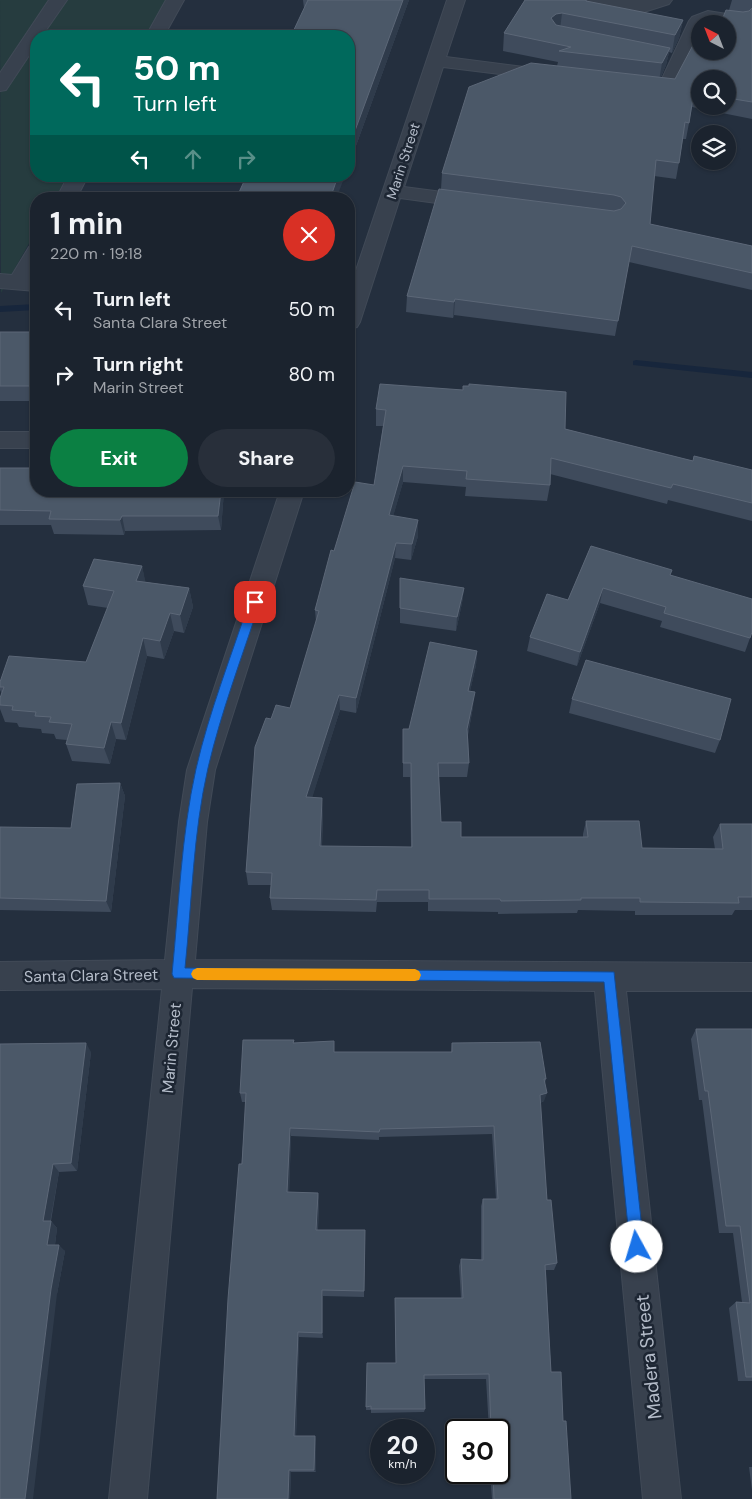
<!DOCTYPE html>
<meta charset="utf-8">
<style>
:root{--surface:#1b232e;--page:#282f3a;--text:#f1f3f6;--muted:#a0a4aa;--line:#39404a;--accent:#0b8043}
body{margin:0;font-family:"DM Sans",sans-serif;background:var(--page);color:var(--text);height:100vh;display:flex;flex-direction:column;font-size:19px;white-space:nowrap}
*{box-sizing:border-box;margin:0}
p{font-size:16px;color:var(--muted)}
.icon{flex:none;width:28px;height:28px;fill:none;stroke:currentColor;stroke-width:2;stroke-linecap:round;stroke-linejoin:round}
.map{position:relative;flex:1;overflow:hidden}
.sheet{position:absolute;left:30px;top:192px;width:325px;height:305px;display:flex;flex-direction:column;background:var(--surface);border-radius:20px;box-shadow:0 1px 4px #0004,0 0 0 1px var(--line)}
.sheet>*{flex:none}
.guide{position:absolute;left:30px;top:30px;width:325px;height:152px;border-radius:20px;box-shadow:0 1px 4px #0004,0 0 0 1px var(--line);background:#00695c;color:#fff;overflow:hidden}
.needle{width:32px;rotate:318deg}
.buttons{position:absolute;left:691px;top:15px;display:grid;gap:10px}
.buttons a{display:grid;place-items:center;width:45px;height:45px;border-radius:50%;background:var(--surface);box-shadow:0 1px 4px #0004,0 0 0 1px var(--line);font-size:25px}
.speed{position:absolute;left:370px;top:1419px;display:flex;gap:10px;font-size:25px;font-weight:700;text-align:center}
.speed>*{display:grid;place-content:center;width:65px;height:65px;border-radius:50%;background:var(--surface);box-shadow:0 1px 4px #0004,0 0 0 1px var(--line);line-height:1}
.speed small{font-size:12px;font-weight:400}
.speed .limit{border:2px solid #111;border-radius:8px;background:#fff;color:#111}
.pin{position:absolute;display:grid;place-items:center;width:42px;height:42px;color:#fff;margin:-21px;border-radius:10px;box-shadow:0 2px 8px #0006}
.me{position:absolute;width:55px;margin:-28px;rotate:354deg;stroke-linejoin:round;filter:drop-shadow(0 0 4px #0008)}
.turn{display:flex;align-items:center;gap:18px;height:105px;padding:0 20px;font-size:22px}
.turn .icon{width:65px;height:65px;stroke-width:2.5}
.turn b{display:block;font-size:35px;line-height:42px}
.lanes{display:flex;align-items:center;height:48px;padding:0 20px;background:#0003;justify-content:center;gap:25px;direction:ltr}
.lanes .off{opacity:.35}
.round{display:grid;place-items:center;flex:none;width:52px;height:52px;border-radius:26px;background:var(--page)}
.head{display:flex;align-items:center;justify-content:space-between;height:85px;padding:0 20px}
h1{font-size:30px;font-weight:700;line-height:38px}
.action{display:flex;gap:10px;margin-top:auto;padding:10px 20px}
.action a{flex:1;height:58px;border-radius:30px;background:var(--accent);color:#fff;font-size:20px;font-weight:700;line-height:58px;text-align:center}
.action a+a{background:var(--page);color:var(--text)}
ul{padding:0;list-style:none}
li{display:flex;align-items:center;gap:15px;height:65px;padding:0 20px}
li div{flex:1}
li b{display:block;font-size:19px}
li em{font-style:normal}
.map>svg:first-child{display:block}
</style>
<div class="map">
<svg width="752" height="1499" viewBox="0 0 752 1499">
<rect width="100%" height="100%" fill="#242f3e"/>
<path fill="#263c3f" d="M0,0H166L146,36H36V176H67L55,199H36V231L1,293Z"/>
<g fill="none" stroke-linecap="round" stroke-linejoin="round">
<path fill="#17263c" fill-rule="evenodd" d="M36,304V310L0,312V306Z
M636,360L752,372V378L633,365V361Z"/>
<g stroke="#414a57" stroke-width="2">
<path id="minor" d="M49,0H67L42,36H36V45L6,90L0,91V73Z
M166,0H184L164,36H146Z
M447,0H465L446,57L548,70L554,71L557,75L554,79L548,80L443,67L404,187L473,196L480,198L483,202L480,206L473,208L400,198L360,322L357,327L349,329V291Z
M577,0H672L669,4L644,12L586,5L580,4Z
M708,11L745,17L748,21L745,25L739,26L710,22L700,24V35L672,93L666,94L635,90L632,86L635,82L641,81L660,83L689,21L692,17Z
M68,176H88L76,199H56Z
M36,246V269L31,277H36V291L0,288V274L12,275L29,247Z
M0,432H36V448H0Z
M280,491H304L215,770L207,822L195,960L752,963V991H626L681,1499H643L595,991L192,988L147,1499H109L162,989L0,990V962L165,960L179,822L187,770Z"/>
</g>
<use href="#minor" fill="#38414e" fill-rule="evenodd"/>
</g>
<path fill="#3f4b5c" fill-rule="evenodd" d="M303,0H409L349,165V36L304,8Z
M525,0H587V2L683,20L679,38L672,53L669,52L666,65L661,77L675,79L729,10L732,0H752V119L692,107L686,139H683L676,179L654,176L650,224L752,246V290L629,262L615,336L454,315L453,318L406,312L407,296L441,189L442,173L557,66L558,62L503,51L504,33ZM700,79H728V106H700Z
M0,332H36V401H0Z
M376,409L565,429L693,461L752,470V521L668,500L667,504L550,474V485L547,501L465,496L466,487L403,482L393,516L418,536L411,560L395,558L356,713L340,710L312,797L323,811L322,846L411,847L410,777H403V729H409L477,651L476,665L470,691L473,707L468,735L469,763L467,777H439L441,822L461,837H583V834L586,821L642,848L715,849L713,837L720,824H752V910H735L732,915H635V911L578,910L577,913L498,914V912L428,911V902H377L376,912L272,910L270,898L271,885H248L246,872L271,719L290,708L316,622L315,610L334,551L374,485L383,426H376Z
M0,468L224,491L221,530L125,531L124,535L54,534L51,525H0Z
M591,546L671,575L750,638L745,652L660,627L662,621L600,603L577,666L527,651L530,637L568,600Z
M142,566L145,582L189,588L193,607L184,633L174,631L164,659L147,656L126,740L116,739L110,764L72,761L66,744L67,740L56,739L54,734L42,733L41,729L19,727L17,723L5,722L0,709V698L2,694L0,690V682L86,662L108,608L88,605L83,586Z
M400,578L464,588L462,603L456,631L400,623Z
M572,699L720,740L715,753L569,713Z
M120,783L125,796L111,912L0,910V827L71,828Z
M696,1029H752V1381H738L729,1308L736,1302H742L733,1233H719L702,1100H699L691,1039Z
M294,1040V1043L335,1052H451L452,1043L546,1079L545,1083L544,1101L540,1103L547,1200L557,1263L554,1270H546L551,1372L563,1421L571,1499H492L490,1472H499V1430H489L486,1379H424L425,1409L424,1412L371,1413V1410H366L367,1363H396L395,1298H461L459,1266L461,1259L481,1260V1206L483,1199H496L492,1134L379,1137V1140L291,1136L289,1192L318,1193L319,1200L318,1230H365L364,1297L323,1296V1338L299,1337L296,1436L316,1439V1472H291L290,1499H217L246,1102H242L240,1093Z
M0,1044L91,1052L77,1171L59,1172L51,1221L57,1228L55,1245L65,1251L57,1294Z
M749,1467H752V1490Z"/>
<path fill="#2f3b4b" d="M403,0H409L349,165V147Z
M562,13L560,30L550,36L551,18L556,14Z
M683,20L679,38L672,53L675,35Z
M670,48L666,65L659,81L662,63Z
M338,176H345L336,199H330Z
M455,299L454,315L453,318L454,302Z
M403,466V482L389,531V515Z
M221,491H224L221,530L218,516Z
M122,516L125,531L124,535L120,520Z
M418,520V536L411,560L412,544Z
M396,543L395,558L356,713V698Z
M142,566L146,584L136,581Z
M189,588L193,607L184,633L180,615Z
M464,588L462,603L456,631L457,617Z
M603,588L600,603L577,666L580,652Z
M170,613L174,631L164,659L160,641Z
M143,638L147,656L126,740L121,723Z
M477,651L476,665L467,705L468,691Z
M475,692L473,707L466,744L467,729Z
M339,695L340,710L308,811L306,797Z
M111,722L116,739L110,764L104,748Z
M120,783L125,796L111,912L106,901Z
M322,798L323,811L321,859L320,846Z
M86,1043L91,1052L77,1171L71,1163Z
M547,1093L544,1101L537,1104L540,1095Z
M290,1128L291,1136L289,1200L287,1192Z
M53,1164L59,1172L49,1228L43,1221Z
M318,1193L319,1200L317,1236L316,1230Z
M51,1221L57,1228L54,1252L47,1245Z
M59,1245L65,1251L57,1294L33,1499H25L51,1289Z
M322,1290L323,1296V1338L322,1333Z
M298,1332L299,1337L296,1439L294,1436Z
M315,1436L316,1439V1472L314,1470Z
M289,1470L291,1472L290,1499H288Z"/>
<path fill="#4b5868" stroke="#5c6777" d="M308,0H403L349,147V36H291Z
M525,0H586V1L683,20L675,35L562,13L556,14L551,18L556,25L670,48L662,63L559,51L571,47L504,33Z
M752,8V102L728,98V79H700V92L694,91L689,123L685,122L679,163L656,160L650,224L752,246V273L632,246L618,321L455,299L454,302L407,296L439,189L614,211L621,209L626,203L621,197L614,195L442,173L469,87L531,63L675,79L700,32V51H728V24H704L708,17L722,20L726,10L743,12L749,11Z
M253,176H338L330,199H236L246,177H253Z
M0,332H36V386H0Z
M380,384L463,390V386H469V384L566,392L565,429L693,461L694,456L752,470V503L673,484L671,488L551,458L550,485L466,479L467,471L403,466L389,515L418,520L412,544L396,543L356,698L339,695L306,797L322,798L320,846L412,847L411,763H403V729H409L430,642L477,651L468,691L475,692L467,729L469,763H438L441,822H461V837H588L586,821H639L642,848L723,849L720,824H752V897H738L739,903L640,902V898H581V900L501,901L500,899H429V890H377L376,900L270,898L272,873L246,872L255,747L266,718L271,719L276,705L290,708L319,611L315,610L331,550L334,551L355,482L374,485L386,410L376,409Z
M0,468H36V491H221L218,516H122L120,520L49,519L51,511L0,510Z
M591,546L672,570L670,575L752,599V632L750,638L664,613L666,607L603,588L580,652L530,637L547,594L568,600Z
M94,559L142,566L136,581L189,588L180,615L170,613L160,641L143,638L121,723L111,722L104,748L66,744L72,724L49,722L51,717L35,716L36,712L12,710L13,706L0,705V698L4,687H0V682L9,656L86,662L114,591L83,586Z
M400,578L464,588L457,617L400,608Z
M586,660L731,699L720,740L572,699Z
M120,783L106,901L0,898V827L71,828L77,784Z
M696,1029H752V1377H746L736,1302L750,1303L740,1226H726L708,1091H705Z
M243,1040H294L293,1043L334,1041V1052H452V1043L540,1042L546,1079H544L547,1093L540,1095L547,1200H551L557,1263L545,1265L551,1372H561L563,1421H566L571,1499H494L493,1472H499V1430H491L489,1374L424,1375L425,1409H371V1406L366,1407L367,1363H396L395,1298H463L461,1259L483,1260V1199H498L494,1126L380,1129L379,1132L290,1128L287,1192L318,1193L316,1230H365L364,1291L322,1290V1333L298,1332L294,1436H315L314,1470H289L288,1499H217L228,1299L239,1164H242L246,1093H240Z
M86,1043L71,1163L53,1164L43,1221H51L47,1245H59L51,1289L25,1499H0V1044Z"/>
<path fill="#1a73e8" stroke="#114b97" d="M255,598L260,602C242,657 221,712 208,768C193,833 192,902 185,968L614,972L644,1247L642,1252L637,1255L632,1252L630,1247L604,982L174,978L172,974C179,906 181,836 196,769C209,712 231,657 249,602Z"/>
<path fill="#f59e0b" d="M197,968L415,969L419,971L421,975L419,980L415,981L197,980L193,978L191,974L193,970Z"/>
<g text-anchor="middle" stroke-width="5" stroke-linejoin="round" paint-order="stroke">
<g font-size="14" fill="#b4bcc9" stroke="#1d2633">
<text transform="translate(403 161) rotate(-72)" y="5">Marin Street</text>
</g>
<g font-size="16" fill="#b4bcc9" stroke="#1d2633">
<text transform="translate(91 975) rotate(-1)" y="6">Santa Clara Street</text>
<text transform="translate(171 1048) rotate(-85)" y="6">Marin Street</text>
</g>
<g font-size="19" fill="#b4bcc9" stroke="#1d2633">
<text transform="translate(648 1357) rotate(-96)" y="7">Madera Street</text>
</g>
</g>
</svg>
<div class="buttons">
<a><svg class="needle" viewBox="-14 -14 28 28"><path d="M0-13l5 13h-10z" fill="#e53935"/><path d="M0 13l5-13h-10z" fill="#a0a4aa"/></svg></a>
<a><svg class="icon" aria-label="search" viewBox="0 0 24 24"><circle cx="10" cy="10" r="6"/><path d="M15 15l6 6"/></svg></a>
<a><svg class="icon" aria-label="layers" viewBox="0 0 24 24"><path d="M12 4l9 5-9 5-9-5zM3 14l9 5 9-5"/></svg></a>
</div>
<div class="speed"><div>20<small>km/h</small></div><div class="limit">30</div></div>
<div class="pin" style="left:255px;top:602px;background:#d93025"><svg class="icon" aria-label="arrive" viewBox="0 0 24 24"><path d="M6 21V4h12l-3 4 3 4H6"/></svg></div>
<svg class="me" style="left:637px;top:1247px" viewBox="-20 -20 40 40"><circle r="19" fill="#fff"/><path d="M0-13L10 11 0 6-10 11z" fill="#1a73e8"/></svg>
<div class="guide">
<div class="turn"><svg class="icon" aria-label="left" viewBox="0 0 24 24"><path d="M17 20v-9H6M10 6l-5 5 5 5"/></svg><div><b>50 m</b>Turn left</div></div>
<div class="lanes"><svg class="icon" aria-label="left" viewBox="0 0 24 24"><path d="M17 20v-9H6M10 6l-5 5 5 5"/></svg><svg class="icon off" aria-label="ahead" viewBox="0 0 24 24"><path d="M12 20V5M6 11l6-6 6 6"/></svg><svg class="icon off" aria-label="right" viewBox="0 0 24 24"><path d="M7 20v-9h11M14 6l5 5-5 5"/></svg></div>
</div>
<section class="sheet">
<div class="head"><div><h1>1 min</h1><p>220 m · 19:18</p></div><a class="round" style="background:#d93025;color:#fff"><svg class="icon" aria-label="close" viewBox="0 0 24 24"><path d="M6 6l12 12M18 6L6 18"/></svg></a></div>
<ul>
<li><svg class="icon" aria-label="left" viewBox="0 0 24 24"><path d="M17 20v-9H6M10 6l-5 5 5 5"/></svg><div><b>Turn left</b><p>Santa Clara Street</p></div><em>50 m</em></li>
<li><svg class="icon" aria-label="right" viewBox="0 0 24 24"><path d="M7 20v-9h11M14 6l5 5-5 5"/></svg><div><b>Turn right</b><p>Marin Street</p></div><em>80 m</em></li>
</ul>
<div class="action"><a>Exit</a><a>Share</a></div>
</section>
</div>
